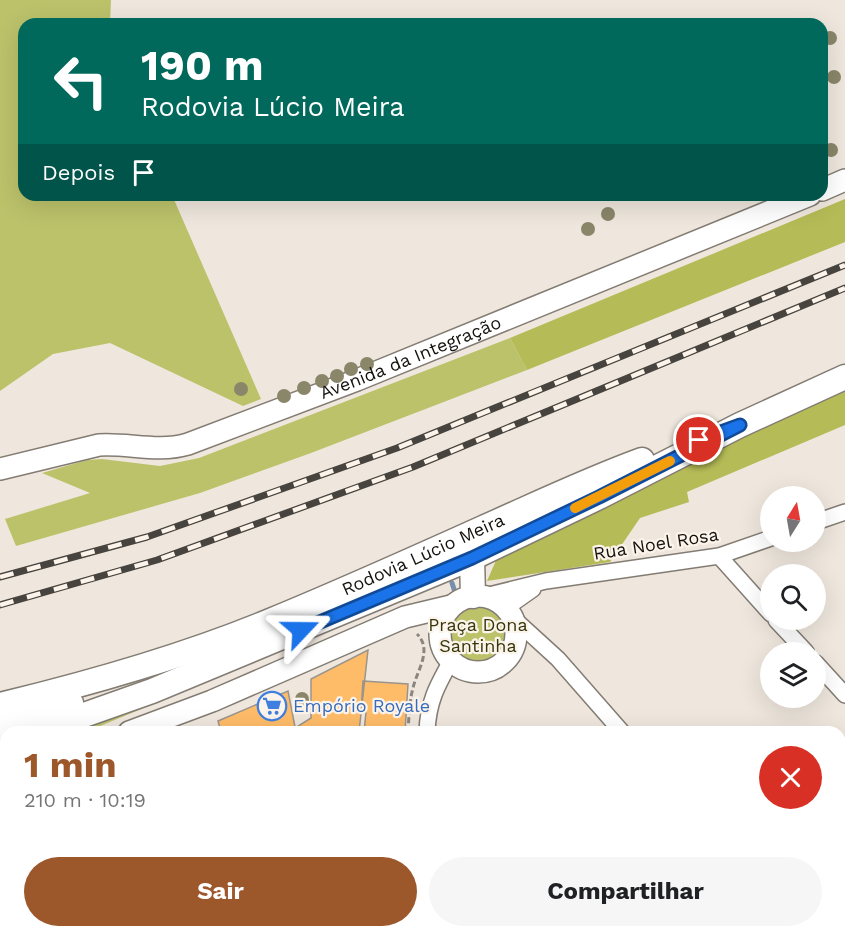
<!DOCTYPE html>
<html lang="pt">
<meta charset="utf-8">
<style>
:root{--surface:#fff;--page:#f6f6f6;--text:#202124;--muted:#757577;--accent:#9c572a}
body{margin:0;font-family:"Work Sans",sans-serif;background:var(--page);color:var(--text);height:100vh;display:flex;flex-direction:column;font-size:22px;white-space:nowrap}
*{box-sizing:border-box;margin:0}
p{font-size:20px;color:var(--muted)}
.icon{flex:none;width:33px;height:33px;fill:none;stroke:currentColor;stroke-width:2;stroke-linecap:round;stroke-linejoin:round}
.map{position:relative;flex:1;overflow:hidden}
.drawer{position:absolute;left:0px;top:726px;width:846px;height:212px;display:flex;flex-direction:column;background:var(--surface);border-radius:18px 18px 0 0;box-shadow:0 6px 24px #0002}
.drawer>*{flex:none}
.guide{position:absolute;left:18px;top:18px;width:810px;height:183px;border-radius:18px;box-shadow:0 6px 24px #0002;background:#00695c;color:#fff;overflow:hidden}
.needle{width:39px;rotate:11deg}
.tools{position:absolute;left:760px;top:486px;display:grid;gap:12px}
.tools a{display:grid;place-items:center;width:66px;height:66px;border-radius:50%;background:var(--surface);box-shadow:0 6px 24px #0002;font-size:30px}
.pin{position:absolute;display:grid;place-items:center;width:51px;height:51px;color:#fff;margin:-26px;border:3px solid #fff;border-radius:50%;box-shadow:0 2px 6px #0007}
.me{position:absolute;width:66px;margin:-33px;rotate:67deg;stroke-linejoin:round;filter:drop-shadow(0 0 4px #0008)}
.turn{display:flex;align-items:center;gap:21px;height:126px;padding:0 24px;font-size:27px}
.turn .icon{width:78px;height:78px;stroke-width:2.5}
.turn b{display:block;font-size:42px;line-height:51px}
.then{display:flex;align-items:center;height:57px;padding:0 24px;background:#0003;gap:12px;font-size:22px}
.round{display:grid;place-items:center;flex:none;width:63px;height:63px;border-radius:32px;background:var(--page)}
.headline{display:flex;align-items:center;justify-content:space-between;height:102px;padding:0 24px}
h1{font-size:36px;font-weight:700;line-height:45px;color:var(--accent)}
.primary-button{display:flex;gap:12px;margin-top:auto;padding:12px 24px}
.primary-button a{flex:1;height:69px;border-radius:36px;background:var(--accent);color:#fff;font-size:24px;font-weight:700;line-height:69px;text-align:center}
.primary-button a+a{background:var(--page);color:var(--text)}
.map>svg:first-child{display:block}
</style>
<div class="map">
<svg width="845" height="937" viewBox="0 0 845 937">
<rect width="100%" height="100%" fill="#efe7dd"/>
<path fill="#bcc26a" d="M0,0H111L110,24H24V195H172L261,399L243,406L110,343L53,354L0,391Z
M510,338L527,370L311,453L200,493L16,546L5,519L90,493L42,473L87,460L102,459L160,466L199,458Z
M448 635a30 30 0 1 1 60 0a30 30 0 1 1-60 0Z
M341,620L344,625L93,729L85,732H60Z"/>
<path fill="#b5bb56" d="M845,199V242L527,370L510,338Z
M845,390V425L687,492L689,502L640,518L610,562L487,581L498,556L724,446Z"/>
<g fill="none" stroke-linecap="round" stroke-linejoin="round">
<path stroke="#778fae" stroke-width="5" d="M452,583L455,592"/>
</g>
<path fill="#febc69" stroke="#9b948b" stroke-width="1.5" d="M368,650L359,732H296L295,728L311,718V679Z
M363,681L408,684L405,732H364L366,712H361Z
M288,691L296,732H221L218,721Z
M0,793L6,809V885H0Z"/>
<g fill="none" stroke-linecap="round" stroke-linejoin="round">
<g stroke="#837c73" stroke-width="18">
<path id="street" d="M816,522L845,512
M719,556L771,614
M485,596L546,581L719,556L771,538
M506,608L533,589
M513,618L558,659L622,732
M776,620L806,652
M816,663L845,695
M427,732C428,702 437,686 451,661
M0,899H6
M201,932L206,937
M294,932L301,937
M532,932L536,937
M795,932L800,937
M230,937L236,932"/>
</g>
<g stroke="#837c73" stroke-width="24">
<g id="secondary">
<path d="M822,190L845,180"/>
<path id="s1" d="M0,469L99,445C129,443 158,453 188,444L357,380L810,195"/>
<circle cx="478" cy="634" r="38"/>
<path d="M129,732L212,701L405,617L451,606"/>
<path d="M0,778L6,776"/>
</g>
</g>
<g stroke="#837c73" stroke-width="27">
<g id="primary">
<path d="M472,558L473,596"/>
<path id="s2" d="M0,705C91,683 183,657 270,621C341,592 412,560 483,528C535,505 587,480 642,460"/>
<path d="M0,724L71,703"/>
<path d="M36,732L152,691L472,558L599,497L740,425L845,377"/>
<path d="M0,744L6,742"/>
</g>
</g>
<path stroke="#8b867f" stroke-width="3" stroke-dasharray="6 3" stroke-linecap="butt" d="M408,732C409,718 409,702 413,688C417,670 433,650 417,634"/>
<use href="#street" stroke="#fff" stroke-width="15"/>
<use href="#secondary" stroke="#fff" stroke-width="21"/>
<use href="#primary" stroke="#fff" stroke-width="24"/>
<g stroke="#47433e" stroke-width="7">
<path id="rail" d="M0,577L147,537L397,448L845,265
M0,605L157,560L413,467L845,288"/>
</g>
<use href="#rail" stroke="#fcf4ea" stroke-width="4.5" stroke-dasharray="14" stroke-linecap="butt"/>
</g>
<g fill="#89866a">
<circle cx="830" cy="38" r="7"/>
<circle cx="834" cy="77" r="7"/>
<circle cx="831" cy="150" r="7"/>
<circle cx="608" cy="214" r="7"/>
<circle cx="588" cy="229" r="7"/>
<circle cx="367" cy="364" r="7"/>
<circle cx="351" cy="369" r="7"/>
<circle cx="337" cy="376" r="7"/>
<circle cx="322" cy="381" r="7"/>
<circle cx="304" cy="388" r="7"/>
<circle cx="241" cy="389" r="7"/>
<circle cx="284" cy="396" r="7"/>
<circle cx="302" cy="699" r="7"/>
</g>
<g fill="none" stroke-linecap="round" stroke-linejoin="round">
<g stroke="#114b97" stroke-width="15">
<path id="route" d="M301,630L472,558L599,497L740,425L699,440"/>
</g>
<use href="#route" stroke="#1a73e8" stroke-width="10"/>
<path stroke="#f59e0b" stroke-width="10" d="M575,508L670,461"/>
</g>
<defs>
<g id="supermarket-ring" transform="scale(1.5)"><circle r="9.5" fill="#fcf4ea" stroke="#3f7fe0" stroke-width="1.5"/><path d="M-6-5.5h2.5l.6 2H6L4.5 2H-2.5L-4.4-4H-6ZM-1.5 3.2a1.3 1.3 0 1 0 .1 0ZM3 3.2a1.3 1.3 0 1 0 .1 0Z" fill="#3f7fe0"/></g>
</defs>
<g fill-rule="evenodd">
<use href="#supermarket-ring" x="272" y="706"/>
</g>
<g text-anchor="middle" stroke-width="4.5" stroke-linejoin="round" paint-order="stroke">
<g font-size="18" fill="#13110d" stroke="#fcf4ea">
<text dy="6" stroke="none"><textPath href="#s1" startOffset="430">Avenida da Integração</textPath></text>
<text transform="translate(656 544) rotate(-9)" y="6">Rua Noel Rosa</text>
<text dy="6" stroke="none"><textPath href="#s2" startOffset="450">Rodovia Lúcio Meira</textPath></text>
</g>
<g font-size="18" fill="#35370c" stroke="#fcf4ea">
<text x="478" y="631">Praça Dona<tspan x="478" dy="21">Santinha</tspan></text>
</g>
<g font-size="18" fill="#366cbe" stroke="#fcf4ea" text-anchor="start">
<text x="293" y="712">Empório Royale</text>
</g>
</g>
</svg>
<div class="tools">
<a><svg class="needle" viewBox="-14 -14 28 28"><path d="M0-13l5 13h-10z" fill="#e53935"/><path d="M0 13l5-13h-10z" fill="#757577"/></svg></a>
<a><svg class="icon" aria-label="search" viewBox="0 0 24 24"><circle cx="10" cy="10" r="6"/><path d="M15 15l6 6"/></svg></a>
<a><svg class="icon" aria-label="layers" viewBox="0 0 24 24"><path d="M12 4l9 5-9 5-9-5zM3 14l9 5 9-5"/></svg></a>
</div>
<div class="pin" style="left:699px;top:440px;background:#d93025"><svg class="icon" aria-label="arrive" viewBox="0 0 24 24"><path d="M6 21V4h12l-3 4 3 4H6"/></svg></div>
<svg class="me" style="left:301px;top:630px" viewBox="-20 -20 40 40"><path d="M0-17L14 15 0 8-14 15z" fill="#1a73e8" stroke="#fff" stroke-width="4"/></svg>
<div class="guide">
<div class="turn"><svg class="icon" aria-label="left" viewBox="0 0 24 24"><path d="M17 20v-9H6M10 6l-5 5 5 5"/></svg><div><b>190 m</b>Rodovia Lúcio Meira</div></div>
<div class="then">Depois<svg class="icon" aria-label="arrive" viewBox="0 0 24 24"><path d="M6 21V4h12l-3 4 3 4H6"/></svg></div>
</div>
<section class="drawer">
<div class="headline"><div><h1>1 min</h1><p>210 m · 10:19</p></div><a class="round" style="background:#d93025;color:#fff"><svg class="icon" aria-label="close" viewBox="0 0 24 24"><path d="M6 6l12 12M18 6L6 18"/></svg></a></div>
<div class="primary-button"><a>Sair</a><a>Compartilhar</a></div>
</section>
</div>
